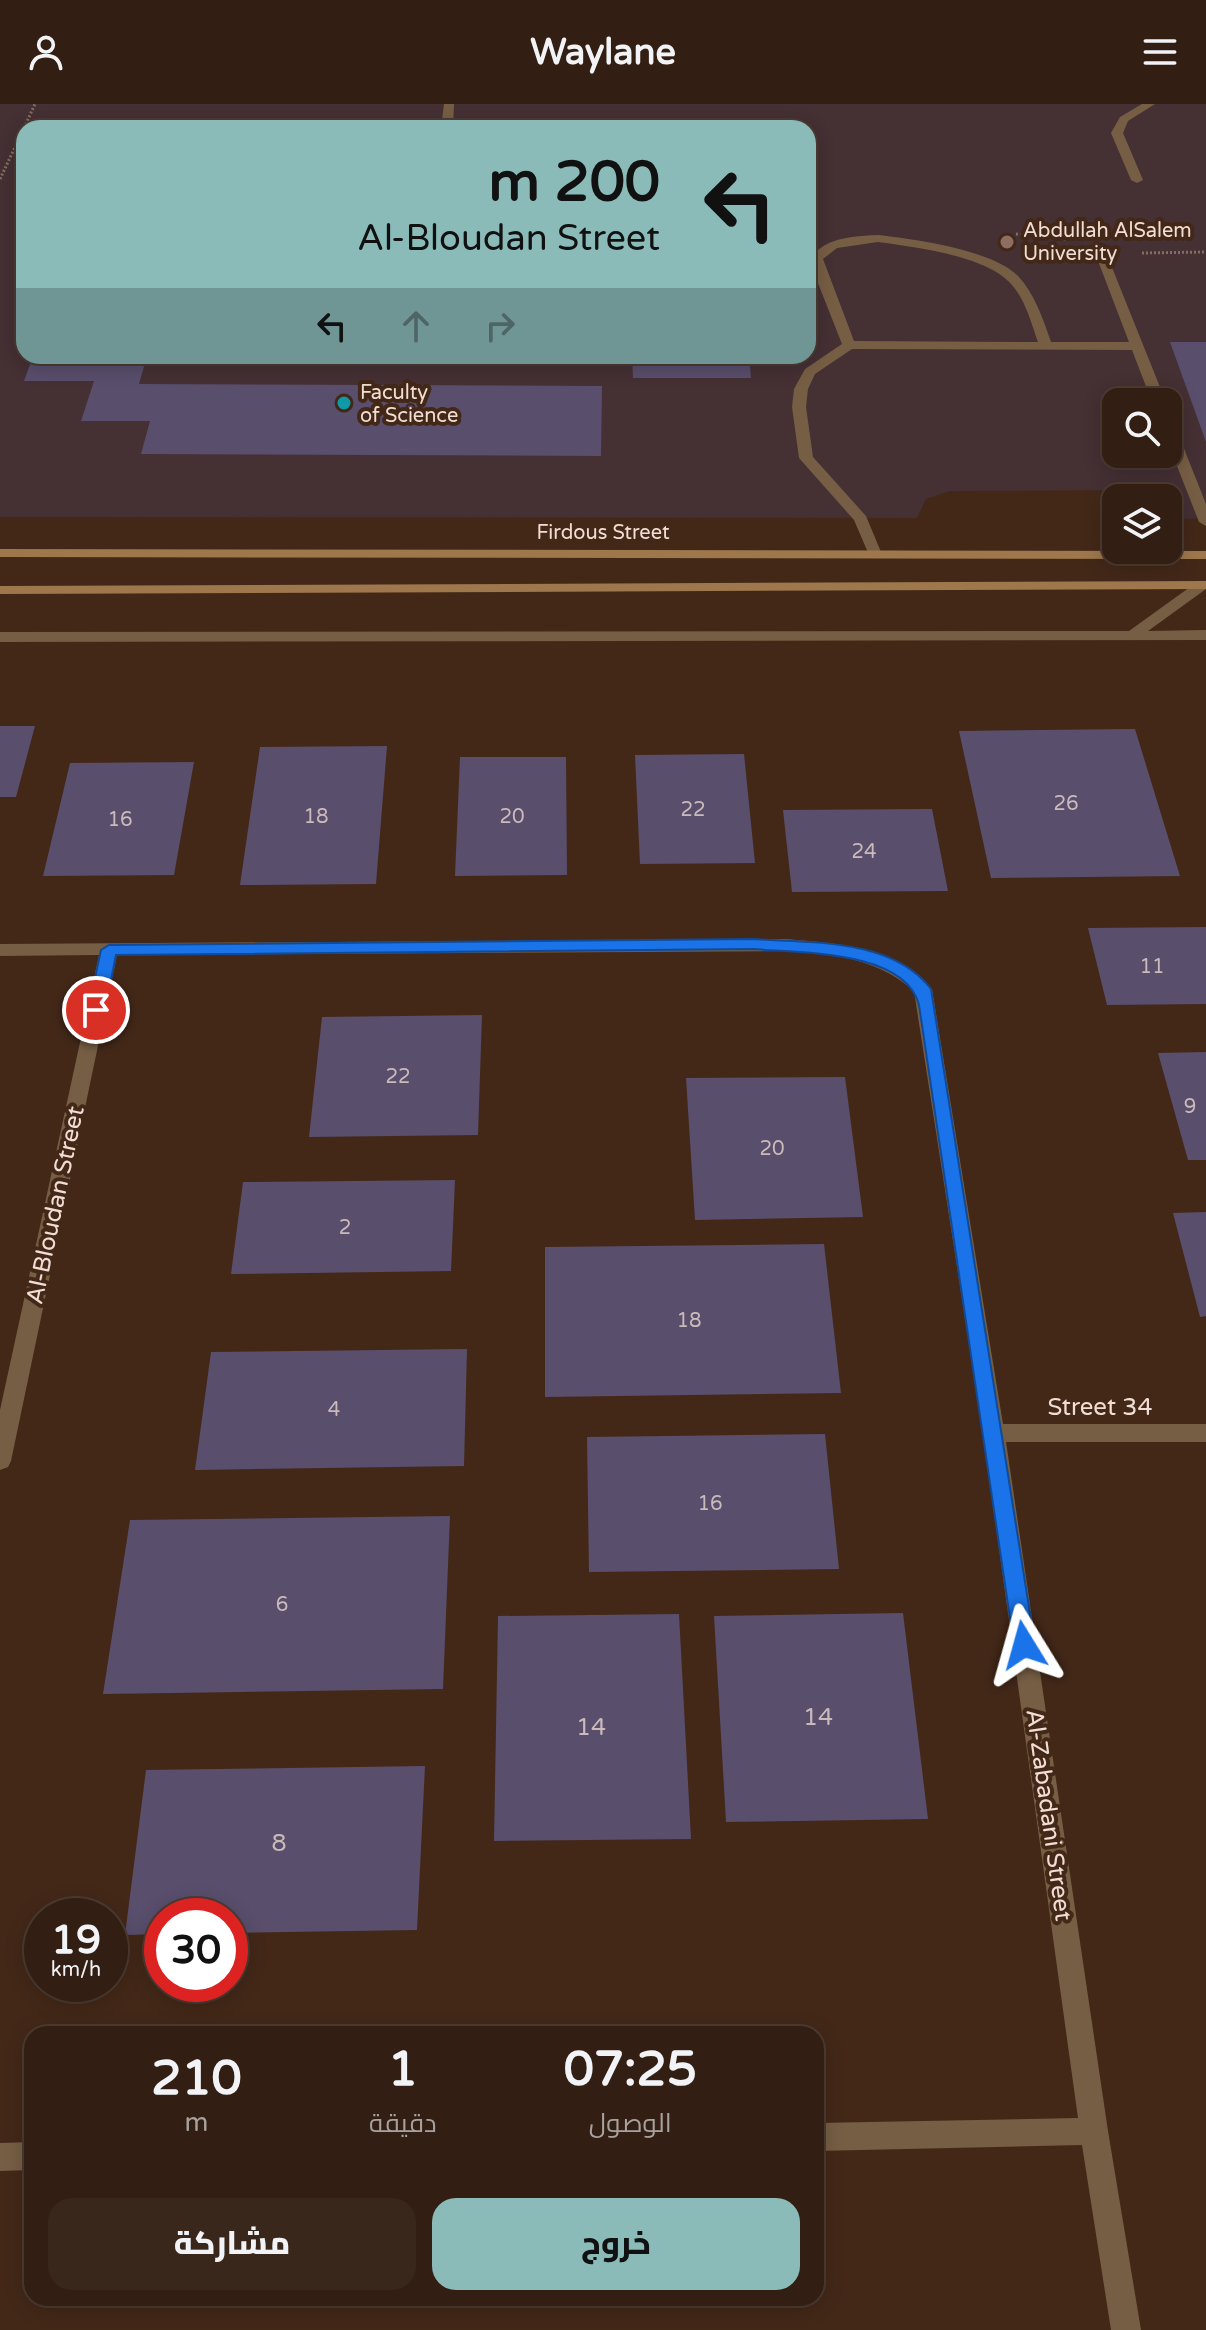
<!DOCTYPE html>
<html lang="ar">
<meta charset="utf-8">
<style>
:root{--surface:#321e12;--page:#3a271b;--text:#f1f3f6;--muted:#a8a29f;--line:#4d3c32;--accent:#8bbbb9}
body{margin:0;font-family:"Varela Round",Cairo,sans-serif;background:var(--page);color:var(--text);direction:rtl;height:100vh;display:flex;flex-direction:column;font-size:30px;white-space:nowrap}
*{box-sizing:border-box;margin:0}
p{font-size:26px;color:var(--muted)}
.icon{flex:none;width:44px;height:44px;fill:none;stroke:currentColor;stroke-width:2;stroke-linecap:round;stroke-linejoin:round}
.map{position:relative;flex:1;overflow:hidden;direction:ltr}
.side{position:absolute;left:24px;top:1922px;width:800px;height:280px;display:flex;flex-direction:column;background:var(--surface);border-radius:24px;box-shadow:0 4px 20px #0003,0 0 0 2px var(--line);direction:rtl}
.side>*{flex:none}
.hud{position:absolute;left:16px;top:16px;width:800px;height:244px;border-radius:24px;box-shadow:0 4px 20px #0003,0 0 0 2px var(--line);direction:rtl;background:#8bbbb9;color:#111;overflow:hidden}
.tools{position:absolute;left:1102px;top:284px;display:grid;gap:16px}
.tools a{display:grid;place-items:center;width:80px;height:80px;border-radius:16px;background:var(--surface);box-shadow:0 4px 20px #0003,0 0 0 2px var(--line);font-size:40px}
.speed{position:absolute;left:24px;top:1794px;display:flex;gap:16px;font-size:40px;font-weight:700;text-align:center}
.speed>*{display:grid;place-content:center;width:104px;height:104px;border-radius:50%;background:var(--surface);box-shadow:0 4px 20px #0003,0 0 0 2px var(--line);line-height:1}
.speed small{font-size:20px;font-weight:400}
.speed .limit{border:12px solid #d22;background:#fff;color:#111}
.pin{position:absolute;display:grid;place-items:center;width:68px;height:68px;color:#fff;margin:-34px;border:4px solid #fff;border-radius:50%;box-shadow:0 2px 8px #0007}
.me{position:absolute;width:88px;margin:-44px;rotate:352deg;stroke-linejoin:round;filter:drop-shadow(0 0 6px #0008)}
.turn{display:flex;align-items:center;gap:28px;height:168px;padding:0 24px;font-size:36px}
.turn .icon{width:104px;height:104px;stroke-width:2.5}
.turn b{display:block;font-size:56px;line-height:68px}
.lanes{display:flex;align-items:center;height:76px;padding:0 24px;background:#0003;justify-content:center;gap:40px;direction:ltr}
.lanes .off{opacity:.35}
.eta{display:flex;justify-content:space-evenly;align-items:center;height:136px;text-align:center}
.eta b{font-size:48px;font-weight:800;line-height:56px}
.button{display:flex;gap:16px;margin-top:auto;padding:16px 24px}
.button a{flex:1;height:92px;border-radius:24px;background:var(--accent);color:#111;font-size:32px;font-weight:800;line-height:92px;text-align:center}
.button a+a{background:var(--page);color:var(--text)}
header{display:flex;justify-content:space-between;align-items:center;height:104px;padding:0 24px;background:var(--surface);font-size:36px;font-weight:800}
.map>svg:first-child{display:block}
</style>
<header><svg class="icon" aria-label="menu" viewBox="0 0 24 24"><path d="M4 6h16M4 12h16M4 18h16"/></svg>Waylane<svg class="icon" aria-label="person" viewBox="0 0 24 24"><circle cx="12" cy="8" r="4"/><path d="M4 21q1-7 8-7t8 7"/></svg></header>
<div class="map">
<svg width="1206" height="2226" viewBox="0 0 1206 2226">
<rect width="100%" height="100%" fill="#432818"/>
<path fill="#453034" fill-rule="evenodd" d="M0,0H1206V414L1178,415L1168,406V394H1151L1132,386L950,387L926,395L917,414L0,413ZM24,24H808V252H24ZM1116,298H1168V350H1116Z"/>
<path fill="#594e6c" d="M1170,238H1206V338Z
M33,252H147L139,280L602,282L601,352L141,350L150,317H81L94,277H24Z
M632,252H749L751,274H633Z
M0,622H35L16,693H0Z
M1135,625L1180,772L991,774L959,627Z
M387,642L376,780L240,781L260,643Z
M744,650L755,759L640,760L635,651Z
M460,653H566L567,771L455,772Z
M194,658L174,771L43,772L70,659Z
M932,705L948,787L792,788L783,706Z
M1206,823V900L1107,901L1088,824Z
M482,911L478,1031L309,1033L322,913Z
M1206,948V1056H1188L1158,949Z
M845,973L863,1113L695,1116L686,974Z
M455,1076L451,1167L231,1170L243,1078Z
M1206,1108V1212L1200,1213L1173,1109Z
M824,1140L841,1289L545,1293V1143Z
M467,1245L464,1362L195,1366L211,1248Z
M825,1330L839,1465L589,1468L587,1333Z
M450,1412L443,1585L103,1590L130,1416Z
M903,1509L928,1715L726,1718L714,1512Z
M679,1510L691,1735L494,1737L498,1512Z
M425,1662L417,1826L230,1829V1812H162V1830L125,1831L146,1666Z"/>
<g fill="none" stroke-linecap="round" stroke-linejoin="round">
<path stroke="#856d60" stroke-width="3" stroke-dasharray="2 2" stroke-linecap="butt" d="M24,24L35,0
M0,75L24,24
M1016,130L1066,135
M1142,149L1206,148"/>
<path fill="#765e44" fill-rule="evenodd" d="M444,0H454L453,24H441Z
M1142,0H1155L1128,17L1123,29L1143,76L1137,79L1131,76L1111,29L1120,13Z
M878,131C915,135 992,146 1018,172C1035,190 1043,215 1051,238H1129L1095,149L1105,146L1166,298H1152L1132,246L852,245L815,270L808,285L806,303L813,353L866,412L881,448L869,451L854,416L799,354L792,303L794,285L805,265L842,240L810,159C818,133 856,132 878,131ZM878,138C915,143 988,152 1012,181C1026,197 1031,219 1038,238L854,237L823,155L837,144Z
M1168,318L1175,322L1206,400V422L1199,418L1168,339Z
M1197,478H1206V485L1148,527L1206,526V536L0,538V528L1129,527Z"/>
<path fill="#765e44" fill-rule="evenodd" d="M785,835C833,839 900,842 932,885L1003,1320H1206V1338H1006L1108,2027L1141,2226H1111L1082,2041L816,2047V2019L1078,2014L983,1329L914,887C877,854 833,850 785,847L117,851L11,1357L8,1363L0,1366V1306L99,851L0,852V840Z
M32,2038V2066L0,2067V2039Z"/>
<path fill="#9e774d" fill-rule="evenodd" d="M0,445L1206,447V455L0,453Z
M1206,477V485L0,490V482Z"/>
</g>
<path fill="#1a73e8" stroke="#114b97" stroke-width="2" d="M753,835C810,839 892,834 931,885L1035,1541L1032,1547H1017L1014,1541L919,901C905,846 799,849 753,845L116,851L105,906L96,911L88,906L101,846L109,841Z"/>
<circle fill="#8d6e63" stroke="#432818" stroke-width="3" cx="1007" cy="138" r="8"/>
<circle fill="#0f9aa8" stroke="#432818" stroke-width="3" cx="344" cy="299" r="8"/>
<g text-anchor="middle" stroke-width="8" stroke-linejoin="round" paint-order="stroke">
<g font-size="20" fill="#f0ded4" stroke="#432818" text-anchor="start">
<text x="1023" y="133">Abdullah AlSalem<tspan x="1023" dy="23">University</tspan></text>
<text x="360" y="295">Faculty<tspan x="360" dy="23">of Science</tspan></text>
</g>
<g font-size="20" fill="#f0ded4" stroke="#432818">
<text x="603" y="435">Firdous Street</text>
</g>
<g font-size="20" fill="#cababa">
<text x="1066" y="706">26</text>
<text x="693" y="712">22</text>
<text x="316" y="719">18</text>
<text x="512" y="719">20</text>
<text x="120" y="722">16</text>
<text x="864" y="754">24</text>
<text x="1152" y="869">11</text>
<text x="398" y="979">22</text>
<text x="1190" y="1009">9</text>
<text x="772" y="1051">20</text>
<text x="345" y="1130">2</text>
<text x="689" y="1223">18</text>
<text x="334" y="1312">4</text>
<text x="710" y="1406">16</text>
<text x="282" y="1507">6</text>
</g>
<g font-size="24" fill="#f0ded4" stroke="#432818">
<text transform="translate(55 1101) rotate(-78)" y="8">Al-Bloudan Street</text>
<text x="1100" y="1311">Street 34</text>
<text transform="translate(1049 1711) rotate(82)" y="8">Al-Zabadani Street</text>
</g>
<g font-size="24" fill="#cababa">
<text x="818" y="1621">14</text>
<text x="591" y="1631">14</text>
<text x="279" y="1747">8</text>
</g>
</g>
</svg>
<div class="tools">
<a><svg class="icon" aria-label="search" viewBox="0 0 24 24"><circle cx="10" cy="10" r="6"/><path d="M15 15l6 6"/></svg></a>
<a><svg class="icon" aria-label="layers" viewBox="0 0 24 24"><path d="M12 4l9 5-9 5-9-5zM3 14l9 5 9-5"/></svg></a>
</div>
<div class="speed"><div>19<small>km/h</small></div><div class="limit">30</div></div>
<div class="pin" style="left:96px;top:906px;background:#d93025"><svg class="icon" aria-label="arrive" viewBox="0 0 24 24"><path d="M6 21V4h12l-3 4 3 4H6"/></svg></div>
<svg class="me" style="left:1024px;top:1541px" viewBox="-20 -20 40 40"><path d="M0-17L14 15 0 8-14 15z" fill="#1a73e8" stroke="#fff" stroke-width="4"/></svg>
<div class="hud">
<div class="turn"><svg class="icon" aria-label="left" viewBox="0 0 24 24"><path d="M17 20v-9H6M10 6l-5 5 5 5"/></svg><div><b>200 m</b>Al-Bloudan Street</div></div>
<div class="lanes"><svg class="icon" aria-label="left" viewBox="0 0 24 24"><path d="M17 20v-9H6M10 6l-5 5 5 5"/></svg><svg class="icon off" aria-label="ahead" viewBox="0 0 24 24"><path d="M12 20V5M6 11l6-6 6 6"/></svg><svg class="icon off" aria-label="right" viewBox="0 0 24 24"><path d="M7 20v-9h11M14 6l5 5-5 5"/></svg></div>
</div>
<section class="side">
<div class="eta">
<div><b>07:25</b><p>الوصول</p></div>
<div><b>1</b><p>دقيقة</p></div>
<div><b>210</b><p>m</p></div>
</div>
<div class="button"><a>خروج</a><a>مشاركة</a></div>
</section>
</div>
